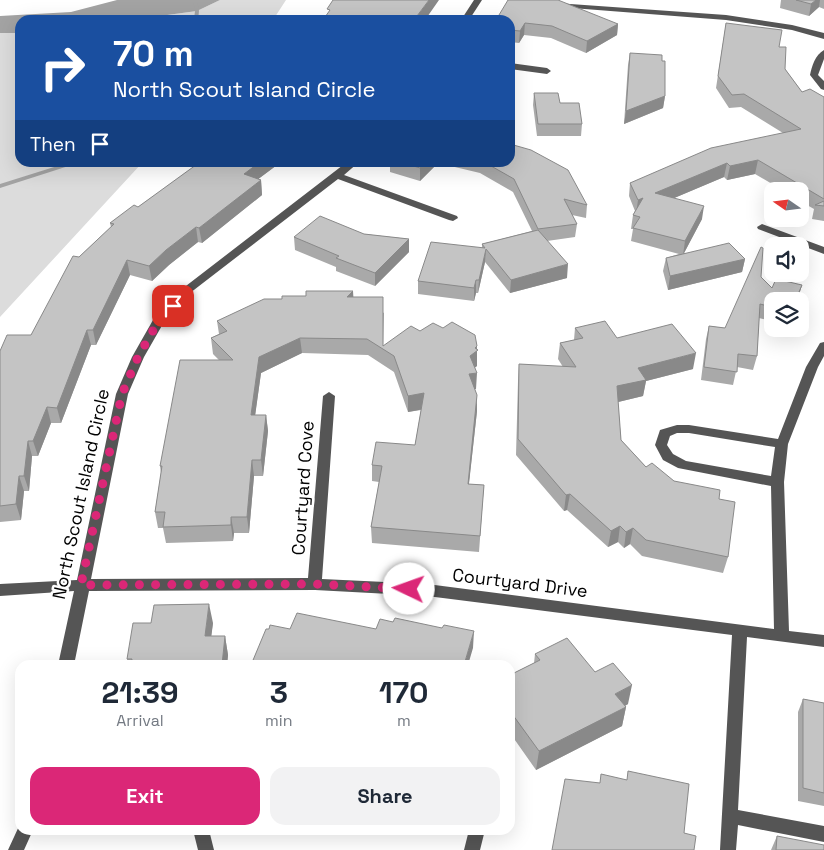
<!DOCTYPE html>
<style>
:root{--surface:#fff;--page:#f2f2f3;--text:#1f2937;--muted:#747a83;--accent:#db2777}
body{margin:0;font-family:"Space Grotesk",sans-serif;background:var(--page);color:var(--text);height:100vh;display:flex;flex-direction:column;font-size:19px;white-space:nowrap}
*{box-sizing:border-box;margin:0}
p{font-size:16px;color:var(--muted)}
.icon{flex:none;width:28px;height:28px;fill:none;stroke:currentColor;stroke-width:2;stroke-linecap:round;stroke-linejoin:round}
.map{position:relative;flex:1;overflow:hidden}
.drawer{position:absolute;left:15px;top:660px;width:500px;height:175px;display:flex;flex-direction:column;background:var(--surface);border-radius:15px;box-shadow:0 5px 20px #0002}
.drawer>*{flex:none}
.banner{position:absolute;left:15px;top:15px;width:500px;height:152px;border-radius:15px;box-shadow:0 5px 20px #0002;background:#1a4fa0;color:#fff;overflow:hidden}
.needle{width:32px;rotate:284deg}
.fabs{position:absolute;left:764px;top:182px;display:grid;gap:10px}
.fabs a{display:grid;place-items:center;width:45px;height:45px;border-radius:10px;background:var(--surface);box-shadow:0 5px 20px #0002;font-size:25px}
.pin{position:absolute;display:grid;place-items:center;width:42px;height:42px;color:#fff;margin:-21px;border-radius:10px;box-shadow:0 2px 8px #0006}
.me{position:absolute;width:55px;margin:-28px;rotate:273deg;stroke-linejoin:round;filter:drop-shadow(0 0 4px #0008)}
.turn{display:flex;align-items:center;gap:18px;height:105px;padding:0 15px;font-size:22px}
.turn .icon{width:65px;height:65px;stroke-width:2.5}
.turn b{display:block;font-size:35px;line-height:42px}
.then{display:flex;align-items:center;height:48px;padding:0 15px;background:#0003;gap:10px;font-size:19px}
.eta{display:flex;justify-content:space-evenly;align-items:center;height:85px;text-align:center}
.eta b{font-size:30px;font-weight:600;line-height:35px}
.cta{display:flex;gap:10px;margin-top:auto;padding:10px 15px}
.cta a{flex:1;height:58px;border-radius:15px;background:var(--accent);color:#fff;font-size:20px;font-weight:600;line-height:58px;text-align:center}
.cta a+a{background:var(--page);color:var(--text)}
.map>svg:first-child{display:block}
</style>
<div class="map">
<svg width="824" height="850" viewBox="0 0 824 850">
<rect width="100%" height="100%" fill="#fff"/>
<path fill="#dcdcdc" d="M220,0H286L273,20H130L197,11Z
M0,33H20V162L142,163L0,317Z"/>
<path fill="#a3a3a3" d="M117,0H220L197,11L130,20H20V33H0V16L71,12Z"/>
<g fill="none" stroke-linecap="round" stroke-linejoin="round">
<path fill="#a3a3a3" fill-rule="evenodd" d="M193,0H197L199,11L198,20H194L195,11Z
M70,162H81L0,188V184Z"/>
<path fill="#555" fill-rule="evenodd" d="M474,0H482L469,20H461Z
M556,3L726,15L792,25L824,33V39L792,30L726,20L559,7H556Z
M824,50V59L818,75L824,81V90L821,89L810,75C812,66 815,55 824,50Z
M510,63L547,68L551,71L547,74L510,69Z
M347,162H359L344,175L457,216L458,218L453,221L449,220L338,179L190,293L164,322L144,357L128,394L91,579L308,578L323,396L329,392L335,396L322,579L427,584L774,629L771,486L678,468L663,460L655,445L660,430L677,425H689L778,439L806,367L820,343L824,342V356L818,367L788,444L784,482L789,631L824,635V647L747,637L738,810L824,826V842L738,825L736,850H720L732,635L427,596L315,590L89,591L74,665H58L74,591L0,596V584L77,580L116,394L132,357L153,320L182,289ZM677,433H689L775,447L771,476L686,461L673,454L667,445L670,436Z
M762,224L824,247V254L758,229L757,227Z
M20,824V830H33L24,850H8Z
M193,830H209L214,850H198Z
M469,830H485L480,850H464Z"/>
</g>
<path fill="#a9a9a9" d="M781,0H824V9L819,7L809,16L780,8Z
M510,20L618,24L617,35L586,53L551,38L524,35L519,43L510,42Z
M726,23L779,47L785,69L802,92L824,97V221L812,219L814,209L800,201V191H784L755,174L727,180L724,177L674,198L702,219L684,253L745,259L742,272L668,290L663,271L666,258L679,254L631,241L633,229H631L633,215L635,211L629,196L630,183L783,133L741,107L729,108L716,88Z
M630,53L662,61L665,96L663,108L624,124L628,65Z
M534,93L560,103L582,124L581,136H537L533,105Z
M197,162H281L258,179L261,180L262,195L202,243L198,242L169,265L152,281L130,275L96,345H91L61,423H51L38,456H32L29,491H24L21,520L0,522V351L31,335L79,257L111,227L110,223L138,207L197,165Z
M390,162H510L587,205L586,218L572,215L577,224L575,237L547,241L567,278L510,293L485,262L478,293H476L474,301L418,294V281L482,248V244L532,231L513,192L480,173L438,163L420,181L390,172Z
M364,234L409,239V252L375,286L336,271V267L295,250L294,237Z
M761,277L772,288L802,285L797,301H772V321L759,318L757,356L753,370L737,367L733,385L701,380L706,339L709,326L725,328Z
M353,297L384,313L383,346L420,331L477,349V366L475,367L476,389H475L477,411L469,484L484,485L479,552L372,543L371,527L379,482L372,481V465L415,445L421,410L408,412L394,372L368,355L302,353L261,373L255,415H266L268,431L263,476H254L249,533H234L233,541L166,543L163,528H158L155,512L161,473L160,466L219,360L213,354L211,338L219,334L217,321L282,299Z
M575,328L617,338L693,369L646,381L643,396L618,402L621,440L646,467L674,481L719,499L728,557L723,573L642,556L630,544L624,548L618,542L608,547L567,510L564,511L516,455L518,381L519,364L563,367L558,359L560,343L574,340Z
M213,623L211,636H225L228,655L227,665H128L127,659Z
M535,654L628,704L625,706L626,707L622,726L536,770L510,733V675L534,663Z
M803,699L824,703V806L798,801V712Z
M777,836L824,850H771Z"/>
<path fill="#898989" d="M429,0H439L425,20H414Z
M816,0H820L819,7L809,16L811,4Z
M525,23L524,35L519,43L520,31Z
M618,24L617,35L586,53L587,41Z
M665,96L663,108L624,124L626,111Z
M758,160L755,174L727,180L730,166Z
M260,162H281L245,189L244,174Z
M426,162L438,163L420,181V168Z
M727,163L724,177L653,207L655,193Z
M261,180L262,195L202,243L199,228Z
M643,198L636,214L638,200Z
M704,206L702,219L683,255L685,241Z
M196,227L198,242L169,265L152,281L149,266L166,250Z
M409,239V252L375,286V273Z
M486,249L485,262L478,293L479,280Z
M745,259L742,272L668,290L670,276Z
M127,260L130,275L96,345L93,330Z
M568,264L567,278L510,293L511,280Z
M476,280V293L474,301V288Z
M802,285L797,301H795Z
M353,291L354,307L347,297Z
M87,330L91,345L61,423L57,408Z
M300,338L302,353L261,373L253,431L251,415L259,357Z
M477,346V366L469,372L470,356Z
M696,353L693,369L646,381L643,396L614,403L617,386L638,368Z
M477,373L476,389L468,390L469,374Z
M424,393V409L408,412V396Z
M477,395V411L467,500L468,484Z
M47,407L51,423L38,456L33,441Z
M266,415L268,431L263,476L261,460Z
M28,441L32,456L29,491L24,476Z
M252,460L254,476L249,533L247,517Z
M19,476L24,491L21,520L16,504Z
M570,494L567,510L564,511L566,495Z
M231,517L234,533L233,541L231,525Z
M620,526L618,542L608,547L611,531Z
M633,528L630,544L624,548L626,532Z
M209,604L213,623L209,655L205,636Z
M474,631L473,648L468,665H464Z
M225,636L228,655L227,665H222Z
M632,685L628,704L611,713L615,694Z
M626,707L622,726L536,770L539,751Z"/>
<path fill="#c4c4c4" stroke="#898989" d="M333,0H429L414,20H323L330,10L327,9Z
M508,0H558L618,24L587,41L552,26L525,23L520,31L510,30V20H496Z
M796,0H816L811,4Z
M726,23L782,30L779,47H786L785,69L802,92L810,89L824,97V199L758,160L730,166L727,163L655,193L704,206L685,241L633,228L640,217L633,215L643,198L638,200L630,183L711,148L801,129L744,94L732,95L718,76Z
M630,53L662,55V61H665V96L626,111Z
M534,93H558L560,103H579L582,124H538Z
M510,144L531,150L568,170L587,205L564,199L577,224L538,229L514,179L484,162H510Z
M200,162H260L244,174L261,180L199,228L196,227L166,250L149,266L127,260L93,330H87L57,408L47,407L33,441H28L24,476H19L16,504L0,506V351L7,335H31L73,256L79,257L114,224L110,223L134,205L138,207Z
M401,162H426L420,168Z
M824,201V206L815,205Z
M320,216L364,234L409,239L375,273L336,258L339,256L294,237Z
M538,230L568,264L511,280L486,249L479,280H476L474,288L418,281L431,242L485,248L482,244Z
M729,243L745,259L670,276L666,258Z
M761,247L763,248L761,277L772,288L776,279L802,285L795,301H772V307L760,304L757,356L738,354L737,372L704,367L709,326L725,328Z
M306,291H353L347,297H383V346L411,326L420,331L433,323L443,328L452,322L475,335L477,346L475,348L478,350L470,356L477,373L469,374L477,395L468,484L484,485L480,536L371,527L382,466L372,465L376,442L415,445L424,393L408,396L394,356L367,339L300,338L259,357L251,415H266L261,460H252L247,517H231V525L163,527L165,512H155L162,466H160L180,360H233L211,338L227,331L217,321L264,299H282V296H306Z
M605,321L617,338L672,324L696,353L638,368L646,380L617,386L621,440L646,467L652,463L674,481L720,490L719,499L735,502L728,557L646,540L633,528L626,532L620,526L611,531L570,494L566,495L518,439L519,364L576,367L560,343L583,338L575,328Z
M209,604L205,636H225L222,665H131L132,659H127L133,623H151L154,605Z
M297,613L376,629L380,619L393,622L395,618L442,628L444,625L474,631L464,665H251L266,629H269L270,625L290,629Z
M567,638L595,672L613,663L632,685L615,694L626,707L539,751L510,711V675L540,660L535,654Z
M803,699L824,703V793L803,788Z
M628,771L689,784L684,833L696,836L694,850H552L565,779L600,783L601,774L627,780Z
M777,836L824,845V850H776Z"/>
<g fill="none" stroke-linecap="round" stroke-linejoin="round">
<path stroke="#db2777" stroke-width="9" stroke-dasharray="0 16.2" d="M173,306L159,320L138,357L122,394L81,585L315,584L409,589"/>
</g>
<g text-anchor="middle" stroke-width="5" stroke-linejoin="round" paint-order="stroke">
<g font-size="18" fill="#000" stroke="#fff">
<text transform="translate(303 488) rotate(-86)" y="6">Courtyard Cove</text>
<text transform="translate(81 494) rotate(-78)" y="6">North Scout Island Circle</text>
<text transform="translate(520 583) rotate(7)" y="6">Courtyard Drive</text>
</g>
</g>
</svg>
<div class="fabs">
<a><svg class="needle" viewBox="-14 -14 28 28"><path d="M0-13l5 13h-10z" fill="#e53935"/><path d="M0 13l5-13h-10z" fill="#747a83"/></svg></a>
<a><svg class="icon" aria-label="sound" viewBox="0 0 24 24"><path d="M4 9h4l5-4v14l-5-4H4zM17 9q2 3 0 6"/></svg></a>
<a><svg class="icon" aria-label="layers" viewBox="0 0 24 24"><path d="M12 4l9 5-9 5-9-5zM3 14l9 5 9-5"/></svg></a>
</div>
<div class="pin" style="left:173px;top:306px;background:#d93025"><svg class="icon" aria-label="arrive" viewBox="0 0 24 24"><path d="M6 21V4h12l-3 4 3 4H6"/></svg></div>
<svg class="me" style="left:409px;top:589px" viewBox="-20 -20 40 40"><circle r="19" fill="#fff"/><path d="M0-13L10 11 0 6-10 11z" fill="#db2777"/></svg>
<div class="banner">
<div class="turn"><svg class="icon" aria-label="right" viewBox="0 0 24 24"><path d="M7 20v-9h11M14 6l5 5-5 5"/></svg><div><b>70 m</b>North Scout Island Circle</div></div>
<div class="then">Then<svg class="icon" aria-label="arrive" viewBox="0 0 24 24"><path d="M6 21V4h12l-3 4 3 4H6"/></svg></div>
</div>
<section class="drawer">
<div class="eta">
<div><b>21:39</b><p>Arrival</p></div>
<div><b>3</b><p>min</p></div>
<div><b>170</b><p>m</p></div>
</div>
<div class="cta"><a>Exit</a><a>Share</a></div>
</section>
</div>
